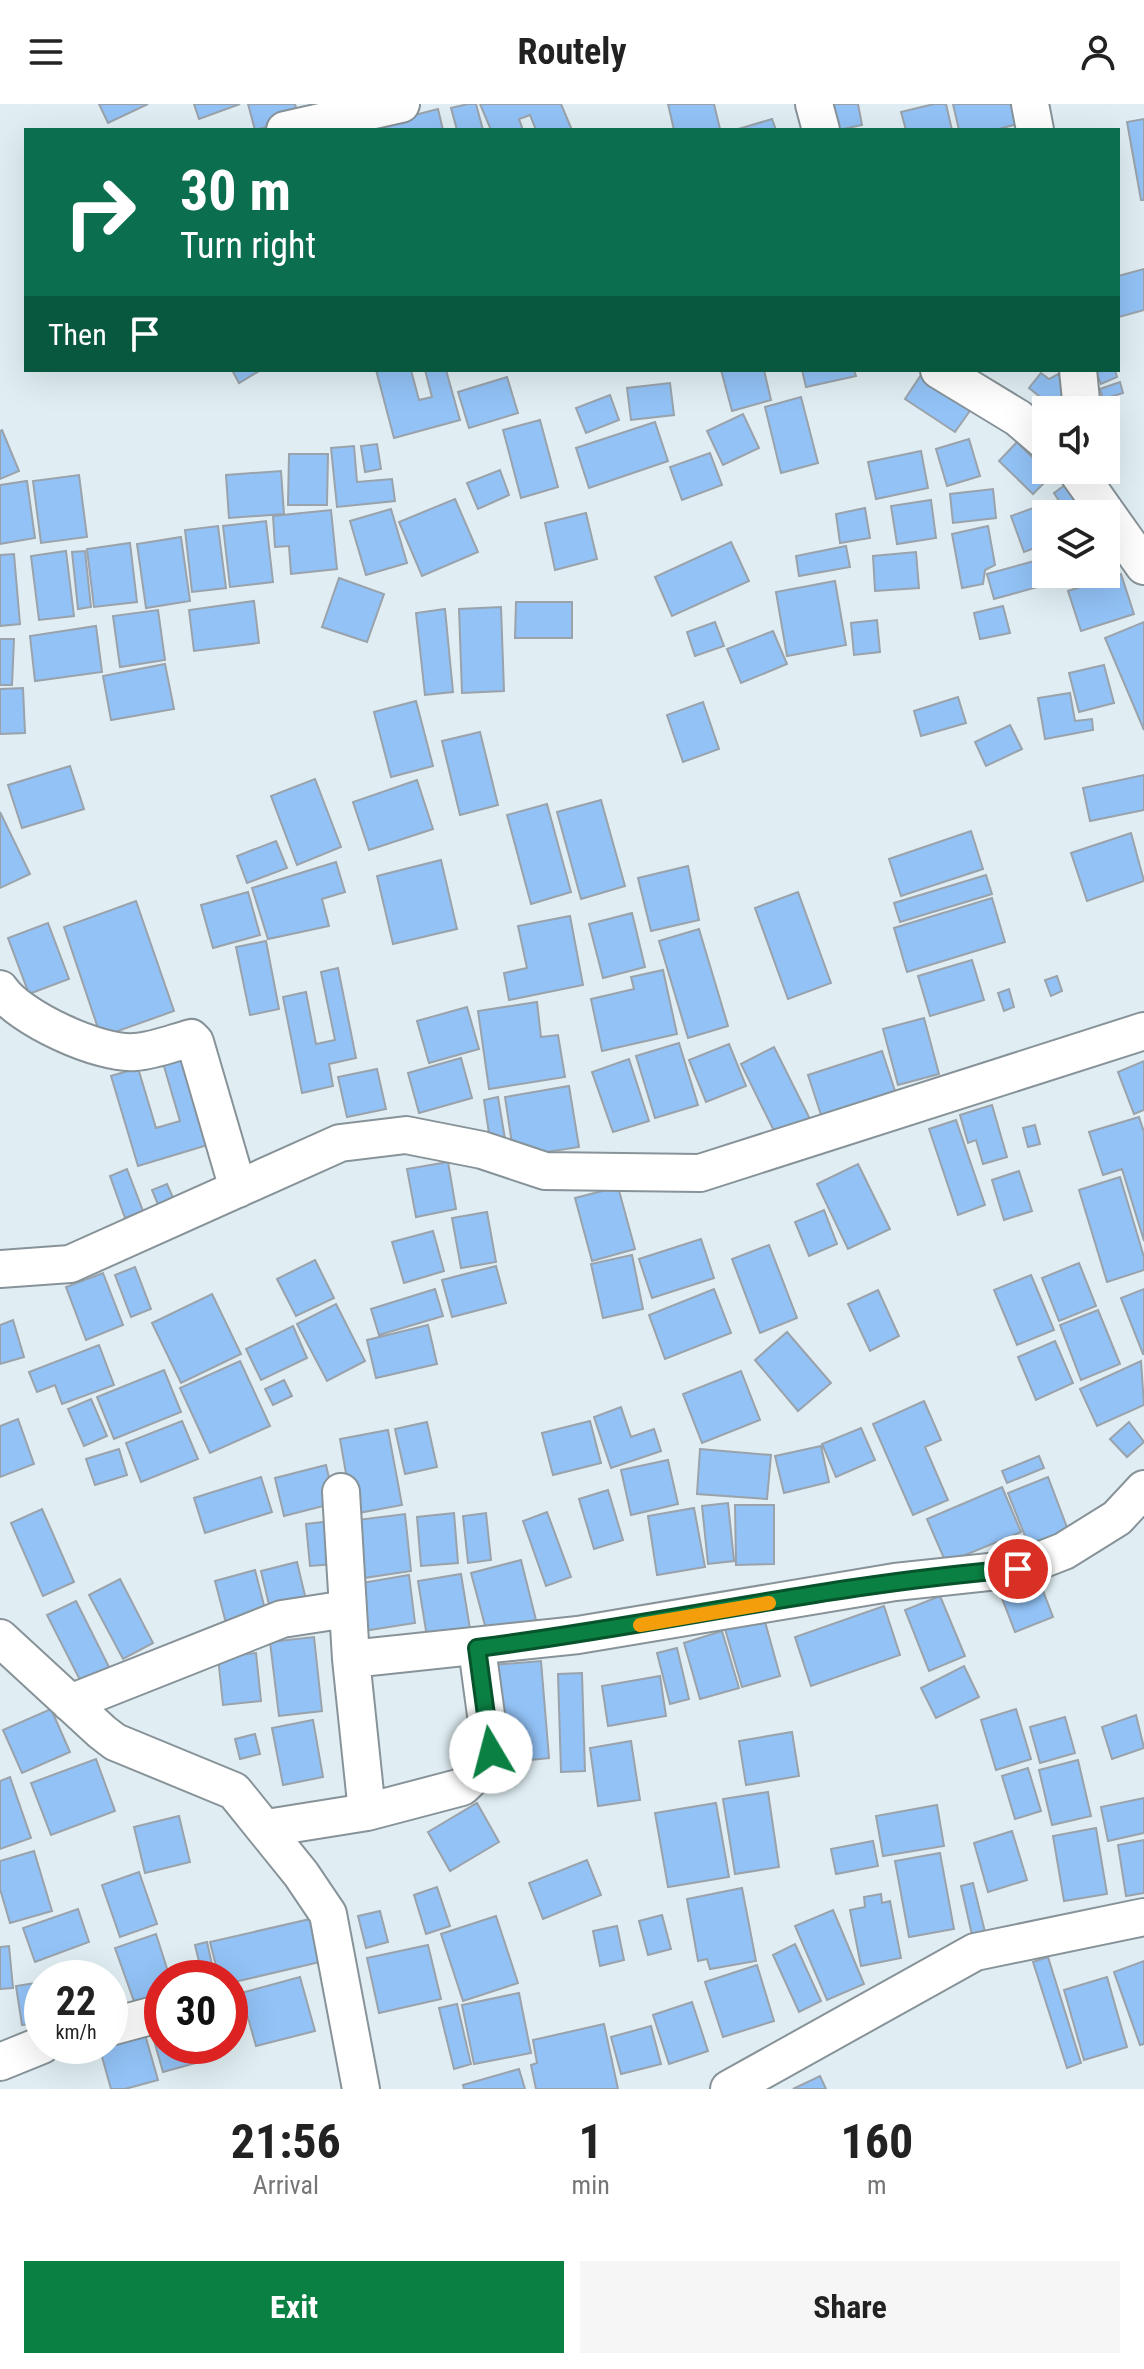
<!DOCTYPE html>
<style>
:root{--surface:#fff;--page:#f6f6f6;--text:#222;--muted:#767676;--accent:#0b8043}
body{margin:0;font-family:"Roboto Condensed",sans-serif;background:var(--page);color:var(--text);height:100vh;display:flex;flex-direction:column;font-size:30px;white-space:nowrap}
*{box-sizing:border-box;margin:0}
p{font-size:26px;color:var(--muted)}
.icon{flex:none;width:44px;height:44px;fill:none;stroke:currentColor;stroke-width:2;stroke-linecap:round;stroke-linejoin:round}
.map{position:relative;height:1985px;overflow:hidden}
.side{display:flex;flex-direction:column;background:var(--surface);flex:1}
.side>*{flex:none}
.banner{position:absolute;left:24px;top:24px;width:1096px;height:244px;border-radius:0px;box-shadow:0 8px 32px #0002;background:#0b6e4f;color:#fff;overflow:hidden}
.tools{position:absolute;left:1032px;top:292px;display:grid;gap:16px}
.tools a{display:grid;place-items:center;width:88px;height:88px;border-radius:0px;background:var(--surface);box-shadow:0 8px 32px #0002;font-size:40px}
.speed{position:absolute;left:24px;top:1856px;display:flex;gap:16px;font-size:40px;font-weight:700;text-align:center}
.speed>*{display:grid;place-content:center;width:104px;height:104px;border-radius:50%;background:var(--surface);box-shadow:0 8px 32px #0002;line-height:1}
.speed small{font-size:20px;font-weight:400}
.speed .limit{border:12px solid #d22;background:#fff;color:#111}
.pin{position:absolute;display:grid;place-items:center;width:68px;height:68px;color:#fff;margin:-34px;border:4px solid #fff;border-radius:50%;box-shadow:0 2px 8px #0007}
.me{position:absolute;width:88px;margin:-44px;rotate:352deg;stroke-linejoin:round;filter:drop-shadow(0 0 6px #0008)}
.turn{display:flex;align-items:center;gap:28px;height:168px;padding:0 24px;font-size:36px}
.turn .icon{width:104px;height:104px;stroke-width:2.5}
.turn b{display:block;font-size:56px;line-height:68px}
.then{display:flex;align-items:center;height:76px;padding:0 24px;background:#0003;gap:16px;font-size:30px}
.eta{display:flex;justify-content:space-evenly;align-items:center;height:136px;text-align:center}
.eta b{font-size:48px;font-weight:700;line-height:56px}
.action{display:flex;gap:16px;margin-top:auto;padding:16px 24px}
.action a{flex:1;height:92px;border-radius:0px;background:var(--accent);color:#fff;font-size:32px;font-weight:700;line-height:92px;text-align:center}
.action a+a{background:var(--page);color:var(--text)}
header{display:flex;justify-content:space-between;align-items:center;height:104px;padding:0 24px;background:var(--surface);font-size:36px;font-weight:700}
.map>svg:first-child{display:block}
</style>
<header><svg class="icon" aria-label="menu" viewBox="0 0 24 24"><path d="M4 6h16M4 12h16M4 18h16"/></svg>Routely<svg class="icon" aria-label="person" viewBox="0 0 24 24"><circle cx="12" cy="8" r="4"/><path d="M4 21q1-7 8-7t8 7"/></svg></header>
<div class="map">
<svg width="1144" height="1985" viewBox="0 0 1144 1985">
<rect width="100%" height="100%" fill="#e0eef3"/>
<path fill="#92c2f6" stroke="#9aa2ab" stroke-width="2" d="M99,0H148L108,19Z
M194,0H240L199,15Z
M248,0H295L299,15L255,26Z
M468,0H476L483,26H457L451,4Z
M480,0H561L572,26H536L530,11L519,15L523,26H491Z
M668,0H714L720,25L674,26Z
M832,0H858L862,21L838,26Z
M934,0H946L952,26H906L901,8Z
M953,0H1021L1025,18L995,26H959Z
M438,5L443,26H357Z
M772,15L776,26H735Z
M1144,15V96H1141L1127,18Z
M1144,165V206L1119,213L1118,172Z
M232,266H261L239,279Z
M376,266H411L419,296L432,293L425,266H446L460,316L394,334Z
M721,266H764L771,296L732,307Z
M802,266H854L856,272L806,283Z
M1095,266H1115L1117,273L1101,280Z
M923,268L974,301L955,328L905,295Z
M1041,269L1049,275L1058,270L1071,294L1053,303L1029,284Z
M507,273L518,309L469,324L458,288Z
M1120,278L1123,289L1103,295L1100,285Z
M670,279L674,311L631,316L627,284Z
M610,291L619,316L586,329L576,304Z
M801,293L818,359L781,369L765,303Z
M743,310L759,344L723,361L707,327Z
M540,316L558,383L521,394L503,326Z
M655,318L668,357L589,384L576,344Z
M2,326L19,367L0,375V327Z
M969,335L980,372L947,382L936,345Z
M1017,338L1051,372L1033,390L999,357Z
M377,340L381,365L365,368L361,342Z
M354,342L357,378L392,375L395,397L337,403L331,344Z
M921,347L928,384L876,395L868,358Z
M710,349L722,381L682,396L670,363Z
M289,350H328L327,401H288Z
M500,366L509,391L478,405L467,379Z
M281,367L284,410L229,414L226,371Z
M79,371L87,433L41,439L33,377Z
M27,377L35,434L0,440V381Z
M1065,381L1076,399L1065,406L1054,389Z
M993,385L996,414L953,419L950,390Z
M455,395L478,448L422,472L399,418Z
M931,396L936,434L897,440L891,402Z
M1053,397L1057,410H1046V440L1024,448L1011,412Z
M865,404L870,434L840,439L836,410Z
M391,405L407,459L366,471L350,417Z
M331,406L337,465L291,470L289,442L275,443L273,412Z
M586,409L597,455L555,466L545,419Z
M266,417L273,478L230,483L223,422Z
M218,422L226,484L192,488L185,426Z
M988,422L995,461L985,466L983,480L962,484L952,430Z
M181,433L190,497L146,504L137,440Z
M731,438L749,477L672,512L655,473Z
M130,439L137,498L94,503L87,445Z
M846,442L850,463L799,472L796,452Z
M66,447L74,512L39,516L31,452Z
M85,447L91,503L78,505L72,448Z
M916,448L919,484L875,487L873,452Z
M14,450L20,520L0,522V451Z
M1045,454L1046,470L1052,479L994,495L987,470Z
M1121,470L1134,510L1081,527L1068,487Z
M339,474L384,490L367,538L322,523Z
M835,477L846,541L787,552L776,488Z
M254,497L259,539L194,547L189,506Z
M516,498H572V534H515Z
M1003,502L1010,529L980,535L974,509Z
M501,503L504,587L462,589L459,505Z
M445,505L453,588L425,591L416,509Z
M158,506L165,556L120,563L113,512Z
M877,516L880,548L854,551L851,519Z
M715,518L724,542L695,552L687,528Z
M1144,518V626L1105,534Z
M96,522L102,568L35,577L30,532Z
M773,527L787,560L741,579L727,545Z
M0,535H14L12,581H0Z
M165,560L174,605L111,616L103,572Z
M1104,561L1114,599L1079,608L1069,569Z
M23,584L25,629L0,630V585Z
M1070,589L1075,617L1092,615L1093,626L1045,635L1038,594Z
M958,593L966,619L921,632L914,607Z
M416,597L433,662L391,673L374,608Z
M703,598L719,645L683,658L667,611Z
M1010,621L1022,645L986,662L975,638Z
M480,628L498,701L460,711L442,637Z
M70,662L84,705L22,724L8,681Z
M1144,671V706L1090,717L1083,684Z
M315,675L341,743L297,761L271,692Z
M417,676L433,725L369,746L353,698Z
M601,696L625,782L581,795L557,708Z
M547,700L571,788L531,800L507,711Z
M0,708L30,770L0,784Z
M971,727L983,765L901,792L889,755Z
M1131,729L1144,777L1087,797L1071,749Z
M276,737L287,764L247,779L237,752Z
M441,756L457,825L393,840L377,772Z
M336,758L345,788L322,795L329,822L268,835L252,784Z
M688,762L699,816L651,827L638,774Z
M986,771L992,790L900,818L894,799Z
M248,788L260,831L213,844L201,801Z
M798,788L831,879L788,895L755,804Z
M992,794L1005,838L907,868L894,824Z
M136,797L174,907L101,933L64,823Z
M632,809L645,863L603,874L589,820Z
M570,812L583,881L509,896L504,869L527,864L518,822Z
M48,819L69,875L29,890L8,834Z
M699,825L728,922L688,934L659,837Z
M266,837L279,905L250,911L236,843Z
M972,856L984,896L930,912L918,872Z
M338,864L356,954L329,960L333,982L302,989L283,893L306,888L316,940L335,936L321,868Z
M663,866L677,930L602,947L591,895L634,885L631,873Z
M1057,872L1062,887L1051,892L1045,876Z
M1009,885L1014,903L1004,907L998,889Z
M537,898L541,933L558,931L565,973L489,985L478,907Z
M467,903L479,945L429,959L417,917Z
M924,914L939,970L898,981L883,925Z
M679,939L698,1001L655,1014L636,952Z
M729,940L746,982L706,998L689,956Z
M774,943L810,1015L776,1031L741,960Z
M882,947L897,993L823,1017L808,971Z
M187,951L214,1039L138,1062L111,972L138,964L156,1024L180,1017L163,959Z
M461,954L472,994L419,1009L408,969Z
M629,955L649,1017L613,1028L592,968Z
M1144,957V1006L1134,1010L1118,968Z
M377,965L386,1005L347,1013L338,973Z
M569,982L579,1043L514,1053L505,993Z
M498,993L506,1041L491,1043L484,996Z
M992,1001L1007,1053L983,1060L976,1036L968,1039L960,1011Z
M1139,1013L1144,1028V1137L1122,1065L1103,1071L1089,1028Z
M956,1016L985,1101L958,1111L929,1025Z
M1035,1021L1040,1040L1028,1043L1023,1024Z
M448,1058L456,1105L416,1113L407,1065Z
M858,1060L890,1125L848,1145L817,1080Z
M127,1065L143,1107L125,1114L110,1072Z
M1019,1067L1032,1107L1004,1116L992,1076Z
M1120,1073L1144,1153V1166L1107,1178L1079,1086Z
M167,1080L174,1096L159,1103L152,1086Z
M618,1083L635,1145L592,1157L575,1094Z
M824,1106L837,1140L809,1152L795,1118Z
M487,1108L496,1158L461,1164L452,1114Z
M433,1127L444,1167L404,1179L392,1138Z
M701,1135L714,1174L652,1194L639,1155Z
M769,1141L797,1214L760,1229L732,1155Z
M632,1151L643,1205L603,1214L591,1160Z
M315,1156L334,1194L296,1212L277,1175Z
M1079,1159L1096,1202L1059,1217L1042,1174Z
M496,1162L506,1199L452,1213L442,1176Z
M135,1163L151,1205L131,1213L115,1171Z
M103,1169L123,1221L86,1236L66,1183Z
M1031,1171L1054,1226L1017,1241L994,1186Z
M435,1185L443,1212L379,1231L371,1205Z
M714,1185L731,1229L665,1255L649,1211Z
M1144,1185V1250H1143L1121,1194Z
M878,1186L899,1232L870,1247L848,1200Z
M212,1190L241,1250L181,1279L152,1219Z
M336,1200L365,1257L327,1277L297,1220Z
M1098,1206L1120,1260L1081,1276L1060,1221Z
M13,1216L24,1253L0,1260V1221Z
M428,1221L437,1260L376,1274L367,1236Z
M293,1222L307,1254L261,1276L246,1245Z
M787,1228L831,1279L798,1307L755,1256Z
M1055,1237L1073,1279L1036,1296L1018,1253Z
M99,1241L114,1281L62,1300L55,1281L37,1288L29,1268Z
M240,1257L270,1322L210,1349L180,1284Z
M1141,1257L1144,1301L1097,1322L1080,1285Z
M164,1266L181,1308L114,1335L97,1293Z
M741,1267L760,1316L702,1339L683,1290Z
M284,1276L292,1292L273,1301L265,1285Z
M91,1295L107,1332L84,1342L68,1305Z
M924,1297L941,1336L925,1343L948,1396L913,1411L873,1320Z
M621,1303L631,1333L654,1325L661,1347L611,1364L594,1313Z
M18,1315L34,1360L0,1373V1322Z
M182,1317L198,1355L141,1378L126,1339Z
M590,1317L601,1359L553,1371L542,1329Z
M427,1318L437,1363L405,1370L395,1325Z
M1129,1318L1144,1338L1127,1353L1110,1335Z
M861,1324L875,1356L836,1373L822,1340Z
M388,1326L402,1401L353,1410L340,1335Z
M821,1342L829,1378L784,1389L775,1352Z
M119,1345L127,1371L95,1381L86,1355Z
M700,1345L771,1351L767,1395L697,1390Z
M1039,1352L1044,1364L1007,1379L1002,1367Z
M668,1356L678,1400L631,1411L621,1366Z
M326,1361L335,1399L284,1412L275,1374Z
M261,1373L272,1408L205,1429L194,1394Z
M1048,1373L1068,1426L1029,1442L1008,1389Z
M1002,1383L1021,1428L946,1459L927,1415Z
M608,1386L623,1436L594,1445L579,1395Z
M728,1399L734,1457L708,1460L702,1402Z
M735,1401H774V1460L736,1461Z
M694,1404L705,1463L657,1471L648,1412Z
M42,1405L74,1478L43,1492L11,1419Z
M547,1408L571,1473L546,1482L523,1417Z
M454,1409L458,1459L421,1462L417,1413Z
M486,1409L491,1456L468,1459L463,1412Z
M405,1410L411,1467L364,1474L357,1416Z
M331,1417L335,1460L310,1462L306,1420Z
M521,1456L536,1516L487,1529L471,1469Z
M297,1458L307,1500L271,1509L261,1467Z
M255,1466L267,1513L227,1523L215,1477Z
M461,1470L470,1525L427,1533L418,1477Z
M409,1471L415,1519L363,1527L356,1480Z
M120,1475L153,1539L123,1555L89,1491Z
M1040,1479L1053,1513L1015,1528L1002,1494Z
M940,1492L965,1552L929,1567L905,1506Z
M76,1497L109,1563L81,1578L47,1511Z
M884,1502L900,1551L811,1582L795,1533Z
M764,1514L780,1572L742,1583L725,1525Z
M722,1527L739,1584L700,1595L684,1539Z
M314,1533L322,1607L279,1612L270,1538Z
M677,1544L689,1595L670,1600L657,1549Z
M256,1549L261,1597L223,1601L218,1553Z
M541,1557L549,1654L500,1659L492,1561Z
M964,1562L979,1593L936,1614L921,1584Z
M582,1569L585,1667L561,1668L558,1570Z
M660,1572L666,1612L608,1622L602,1582Z
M51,1605L70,1648L22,1669L3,1626Z
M1016,1605L1031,1655L996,1666L981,1616Z
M1136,1611L1144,1644L1112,1655L1102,1623Z
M1065,1613L1075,1649L1040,1659L1030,1623Z
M313,1616L323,1673L283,1681L272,1624Z
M792,1628L799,1672L746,1681L739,1637Z
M255,1630L260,1650L240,1655L235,1635Z
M631,1637L640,1696L598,1702L590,1644Z
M96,1655L115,1707L51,1731L31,1679Z
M1078,1656L1091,1712L1052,1721L1039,1666Z
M1028,1664L1041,1707L1015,1715L1002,1672Z
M10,1673L31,1734L0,1745V1677Z
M768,1688L779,1763L735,1770L723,1695Z
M1144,1694V1729L1108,1737L1101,1703Z
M477,1699L499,1738L450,1767L428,1728Z
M716,1699L729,1773L668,1783L655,1709Z
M937,1701L944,1742L883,1752L876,1712Z
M179,1712L190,1758L145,1769L134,1723Z
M1096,1724L1107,1790L1064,1797L1053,1732Z
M1012,1727L1027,1776L988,1788L974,1739Z
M1144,1736V1789L1126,1792L1118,1741Z
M873,1737L878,1762L836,1770L831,1745Z
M34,1747L52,1807L10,1819L0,1785V1757Z
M940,1749L954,1825L909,1833L895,1757Z
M587,1756L601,1791L543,1815L529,1779Z
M139,1768L157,1820L120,1833L102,1781Z
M973,1779L985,1828L972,1831L961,1782Z
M437,1783L450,1822L426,1830L414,1791Z
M742,1784L756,1857L710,1865L707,1855L698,1857L687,1795Z
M881,1790L882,1799L890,1797L901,1854L861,1862L850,1806L865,1803L864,1793Z
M78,1805L89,1838L35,1858L23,1824Z
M833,1806L864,1880L827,1896L795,1822Z
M380,1807L388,1838L366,1844L358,1812Z
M662,1811L671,1845L648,1851L639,1817Z
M496,1812L518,1879L463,1897L441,1830Z
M310,1815L320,1858L230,1879V1874H219L210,1838Z
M617,1822L624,1856L600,1862L593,1827Z
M156,1830L170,1874H162V1891L135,1900L115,1844Z
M207,1838L215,1874H203L195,1841Z
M795,1840L821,1897L799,1908L773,1851Z
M428,1841L441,1895L379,1909L367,1854Z
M9,1842L13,1884L0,1885V1843Z
M1048,1853L1081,1959L1067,1964L1033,1858Z
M1144,1857V1940L1140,1941L1114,1868Z
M757,1861L774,1917L723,1933L705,1878Z
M300,1873L315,1927L256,1942L241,1889Z
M1107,1873L1127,1943L1084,1956L1064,1886Z
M42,1878V1918L22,1921L16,1882Z
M519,1889L531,1949L474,1960L462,1901Z
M692,1898L708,1947L669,1960L653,1911Z
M457,1900L471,1960L454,1965L439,1904Z
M162,1915V1942H218L221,1952L163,1968L149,1919Z
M142,1920L158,1976L125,1985H111L99,1942H110V1929Z
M604,1920L618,1985H536L531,1961L537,1959L533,1936Z
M651,1922L661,1960L621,1970L611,1933Z
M519,1965L525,1985H464L463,1981Z
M820,1972L826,1985H793Z"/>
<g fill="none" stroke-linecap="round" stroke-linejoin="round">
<g stroke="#879398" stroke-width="40">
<path id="minor" d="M814,0L821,26
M1030,0L1035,26
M285,26L401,0
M939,266L1018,314L1046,338
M1078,266L1082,306
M1076,366L1144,462
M0,885C19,914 100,951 135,948C153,947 173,939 191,934L195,938L238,1085
M0,1165L70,1160L340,1039L406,1031L482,1046L545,1067L700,1069L1144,927
M341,1388L351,1555L367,1708
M0,1534L102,1628L115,1638L234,1687L301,1770L328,1810L361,1985
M351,1555L578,1531L895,1478L1018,1465L1064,1447L1117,1414L1144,1385
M70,1599L282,1515L347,1505
M267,1724L367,1708L462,1683L480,1666L491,1648L477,1544
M110,1923L162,1909
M0,1958L42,1941
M729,1985L975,1848L1144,1813"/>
</g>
<use href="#minor" stroke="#fff" stroke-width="36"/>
</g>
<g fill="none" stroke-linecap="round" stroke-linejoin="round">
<g stroke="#07532c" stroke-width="20">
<path id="route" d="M491,1648L477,1544C658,1521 836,1479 1018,1465"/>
</g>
<use href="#route" stroke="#0b8043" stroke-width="14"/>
<path stroke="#f59e0b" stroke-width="14" d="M640,1521L769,1499"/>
</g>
</svg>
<div class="tools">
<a><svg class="icon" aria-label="sound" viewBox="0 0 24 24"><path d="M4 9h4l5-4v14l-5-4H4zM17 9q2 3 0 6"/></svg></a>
<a><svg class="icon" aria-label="layers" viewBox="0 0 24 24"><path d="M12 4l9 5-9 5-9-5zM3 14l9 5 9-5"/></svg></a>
</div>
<div class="speed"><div>22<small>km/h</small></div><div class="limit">30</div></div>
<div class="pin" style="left:1018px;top:1465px;background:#d93025"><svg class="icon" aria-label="arrive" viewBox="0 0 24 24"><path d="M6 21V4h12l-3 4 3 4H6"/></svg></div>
<svg class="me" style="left:491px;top:1648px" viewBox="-20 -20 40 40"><circle r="19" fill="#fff"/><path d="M0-13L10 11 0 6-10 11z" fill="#0b8043"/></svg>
<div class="banner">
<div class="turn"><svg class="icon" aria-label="right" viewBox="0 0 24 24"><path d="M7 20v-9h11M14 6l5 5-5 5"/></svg><div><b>30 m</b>Turn right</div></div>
<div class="then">Then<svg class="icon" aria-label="arrive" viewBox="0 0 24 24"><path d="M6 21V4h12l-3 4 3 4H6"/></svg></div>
</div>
</div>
<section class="side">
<div class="eta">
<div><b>21:56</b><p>Arrival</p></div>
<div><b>1</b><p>min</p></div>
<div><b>160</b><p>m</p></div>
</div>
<div class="action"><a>Exit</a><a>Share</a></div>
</section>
